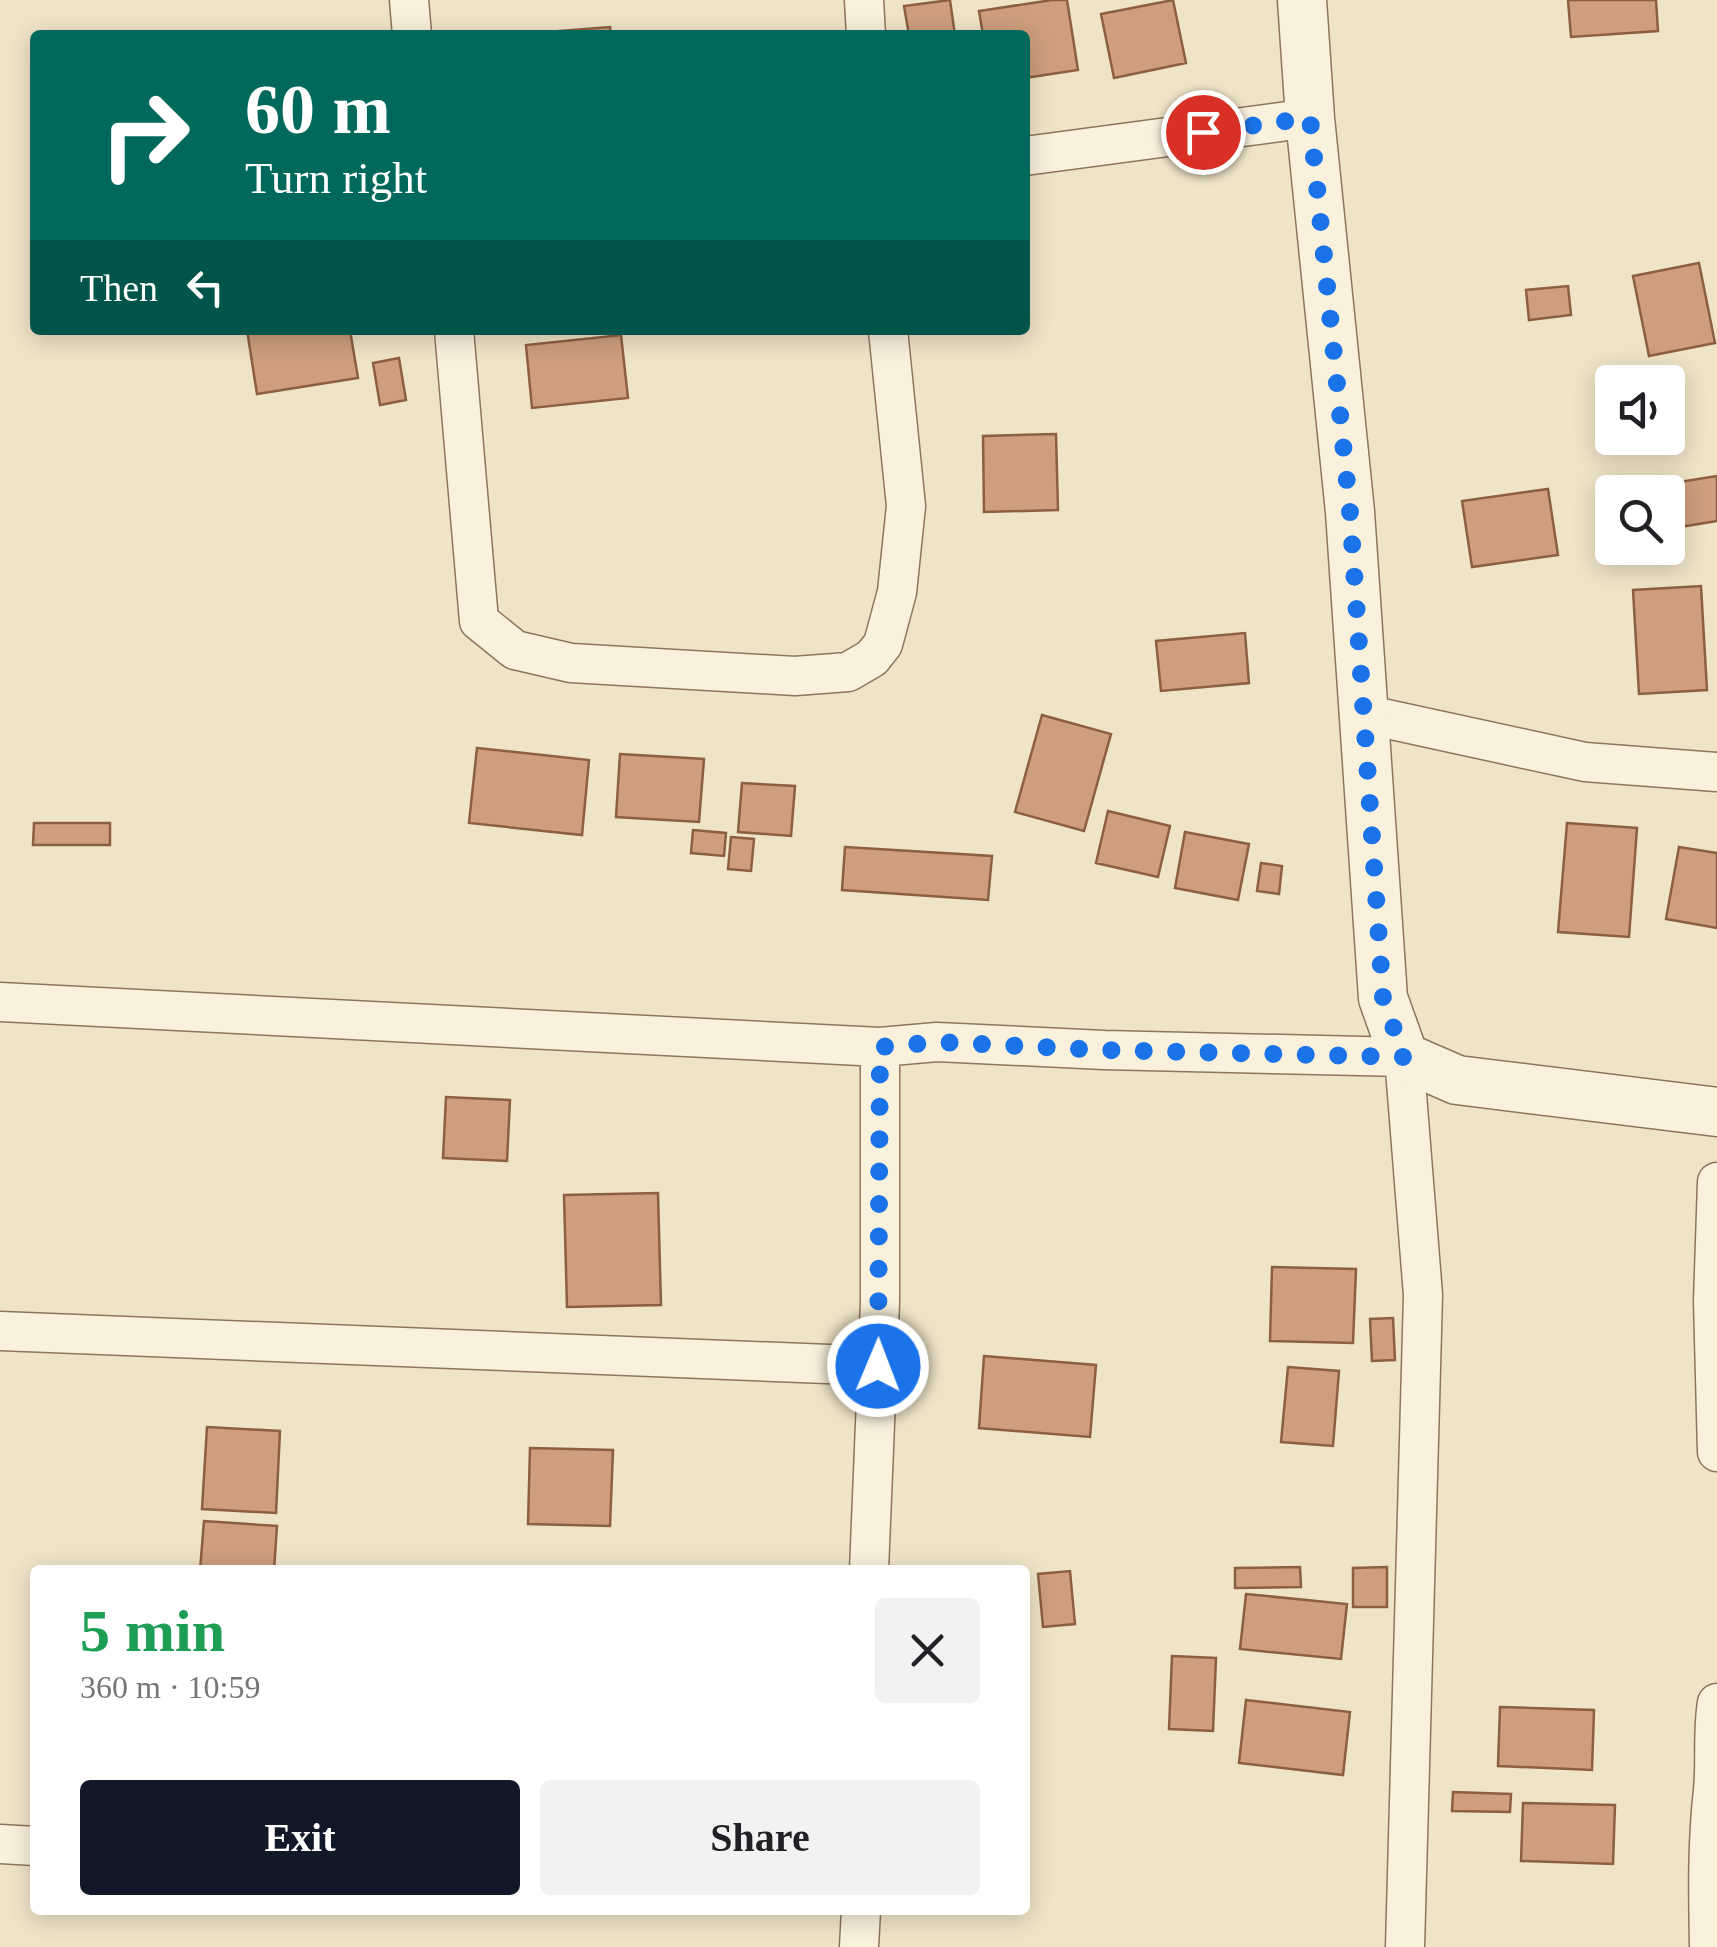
<!DOCTYPE html>
<meta charset="utf-8">
<style>
:root{--surface:#fff;--page:#f2f2f2;--text:#202124;--muted:#757577;--accent:#111827}
body{margin:0;font-family:Georgia,serif;background:var(--page);color:var(--text);height:100vh;display:flex;flex-direction:column;font-size:38px;white-space:nowrap}
*{box-sizing:border-box;margin:0}
p{font-size:32px;color:var(--muted)}
.icon{flex:none;width:55px;height:55px;fill:none;stroke:currentColor;stroke-width:2;stroke-linecap:round;stroke-linejoin:round}
.map{position:relative;flex:1;overflow:hidden}
.drawer{position:absolute;left:30px;top:1565px;width:1000px;height:350px;display:flex;flex-direction:column;background:var(--surface);border-radius:10px;box-shadow:0 5px 25px #0003}
.drawer>*{flex:none}
.top-card{position:absolute;left:30px;top:30px;width:1000px;height:305px;border-radius:10px;box-shadow:0 5px 25px #0003;background:#00695c;color:#fff;overflow:hidden}
.controls{position:absolute;left:1595px;top:365px;display:grid;gap:20px}
.controls a{display:grid;place-items:center;width:90px;height:90px;border-radius:10px;background:var(--surface);box-shadow:0 5px 25px #0003;font-size:50px}
.pin{position:absolute;display:grid;place-items:center;width:85px;height:85px;color:#fff;margin:-42px;border:5px solid #fff;border-radius:50%;box-shadow:0 2px 10px #0007}
.me{position:absolute;width:110px;margin:-55px;rotate:1deg;stroke-linejoin:round;filter:drop-shadow(0 0 8px #0008)}
.turn{display:flex;align-items:center;gap:35px;height:210px;padding:0 50px;font-size:45px}
.turn .icon{width:130px;height:130px;stroke-width:2.5}
.turn b{display:block;font-size:70px;line-height:85px}
.then{display:flex;align-items:center;height:95px;padding:0 50px;background:#0003;gap:20px;font-size:38px}
.round{display:grid;place-items:center;flex:none;width:105px;height:105px;border-radius:10px;background:var(--page)}
.headline{display:flex;align-items:center;justify-content:space-between;height:170px;padding:0 50px}
h1{font-size:60px;font-weight:700;line-height:75px;color:#1e9e55}
.button{display:flex;gap:20px;margin-top:auto;padding:20px 50px}
.button a{flex:1;height:115px;border-radius:10px;background:var(--accent);color:#fff;font-size:40px;font-weight:700;line-height:115px;text-align:center}
.button a+a{background:var(--page);color:var(--text)}
.map>svg:first-child{display:block}
</style>
<div class="map">
<svg width="1717" height="1947" viewBox="0 0 1717 1947">
<rect width="100%" height="100%" fill="#f0e4c8"/>
<path fill="#cf9f7d" stroke="#8d5f41" stroke-width="2.5" d="M950,0L955,35H909L904,6Z
M1052,0H1067L1078,70L1025,78V35H983L979,11Z
M1173,0L1186,63L1114,78L1101,14Z
M1568,0H1656L1658,31L1571,37Z
M610,27L611,35H508Z
M1699,263L1715,343L1649,356L1633,276Z
M1568,286L1571,315L1529,320L1526,290Z
M247,330H350L358,378L257,394Z
M621,335L628,398L532,408L526,345Z
M399,358L406,400L380,405L373,363Z
M1056,434L1058,510L984,512L983,436Z
M1717,476V521L1668,529V492H1655L1654,486Z
M1548,489L1558,555L1472,567L1462,501Z
M1701,586L1707,690L1639,694L1633,590Z
M1245,633L1249,683L1161,691L1156,641Z
M1042,715L1111,734L1084,831L1015,812Z
M477,748L589,760L582,835L469,823Z
M620,754L704,759L699,822L616,817Z
M742,783L795,786L791,836L738,832Z
M1108,811L1170,826L1158,877L1096,863Z
M34,823H110V845H33Z
M1567,823L1637,828L1629,937L1558,932Z
M693,830L726,833L724,856L691,853Z
M1185,832L1249,844L1238,900L1175,888Z
M731,837L754,839L751,871L728,869Z
M845,847L992,856L988,900L842,890Z
M1679,847L1717,853V928L1666,919Z
M1261,863L1282,866L1279,894L1257,891Z
M446,1097L510,1100L507,1161L443,1158Z
M658,1193L661,1305L567,1307L564,1195Z
M1272,1267L1356,1269L1353,1343L1270,1341Z
M1393,1318L1395,1360L1372,1361L1370,1319Z
M984,1356L1096,1365L1090,1437L979,1428Z
M1288,1367L1339,1371L1333,1446L1281,1442Z
M207,1427L280,1431L276,1513L202,1509Z
M530,1448L613,1450L610,1526L528,1524Z
M204,1521L277,1526L274,1570H200Z
M1300,1567L1301,1587L1235,1588V1568Z
M1387,1567V1607H1353V1568Z
M1070,1571L1075,1624L1043,1627L1038,1574Z
M1246,1594L1347,1604L1341,1659L1240,1649Z
M1172,1656L1216,1658L1213,1731L1169,1729Z
M1246,1700L1350,1712L1343,1775L1239,1763Z
M1500,1707L1594,1710L1592,1770L1498,1766Z
M1453,1792L1511,1794L1510,1812L1452,1811Z
M1523,1803L1615,1805L1613,1864L1521,1861Z"/>
<g fill="none" stroke-linecap="round" stroke-linejoin="round">
<g stroke="#8d765c" stroke-width="41">
<path id="minor" d="M409,0L412,35
M864,0L866,35
M1025,156L1310,118
M454,330L479,621L515,650L571,663L795,676L848,672L872,658L883,644L897,592L906,506L888,330
M1364,714L1585,762L1717,772
M0,1002L880,1047L937,1042L1104,1050L1404,1057L1423,1295L1405,1947
M1717,1182L1713,1301L1717,1452
M0,1331L878,1366
M869,1570L880,1302V1047
M0,1844L35,1846
M859,1947L861,1910
M1709,1947C1708,1892 1707,1844 1713,1790C1716,1761 1712,1732 1717,1703"/>
</g>
<g stroke="#8d765c" stroke-width="51">
<path id="tertiary" d="M1302,0L1310,118L1350,512L1383,998L1404,1057L1457,1080L1717,1112"/>
</g>
<use href="#minor" stroke="#faf1dc" stroke-width="38"/>
<use href="#tertiary" stroke="#faf1dc" stroke-width="48"/>
</g>
<g fill="none" stroke-linecap="round" stroke-linejoin="round">
<path stroke="#1a73e8" stroke-width="18" stroke-dasharray="0 32.4" d="M878,1366L880,1047L938,1042L1104,1050L1404,1057L1383,998L1350,512L1310,118L1203,132"/>
</g>
</svg>
<div class="controls">
<a><svg class="icon" aria-label="sound" viewBox="0 0 24 24"><path d="M4 9h4l5-4v14l-5-4H4zM17 9q2 3 0 6"/></svg></a>
<a><svg class="icon" aria-label="search" viewBox="0 0 24 24"><circle cx="10" cy="10" r="6"/><path d="M15 15l6 6"/></svg></a>
</div>
<div class="pin" style="left:1203px;top:132px;background:#d93025"><svg class="icon" aria-label="arrive" viewBox="0 0 24 24"><path d="M6 21V4h12l-3 4 3 4H6"/></svg></div>
<svg class="me" style="left:878px;top:1366px" viewBox="-20 -20 40 40"><circle r="17" fill="#1a73e8" stroke="#fff" stroke-width="3"/><path d="M0-11L8 9 0 5-8 9z" fill="#fff"/></svg>
<div class="top-card">
<div class="turn"><svg class="icon" aria-label="right" viewBox="0 0 24 24"><path d="M7 20v-9h11M14 6l5 5-5 5"/></svg><div><b>60 m</b>Turn right</div></div>
<div class="then">Then<svg class="icon" aria-label="left" viewBox="0 0 24 24"><path d="M17 20v-9H6M10 6l-5 5 5 5"/></svg></div>
</div>
<section class="drawer">
<div class="headline"><div><h1>5 min</h1><p>360 m · 10:59</p></div><a class="round"><svg class="icon" aria-label="close" viewBox="0 0 24 24"><path d="M6 6l12 12M18 6L6 18"/></svg></a></div>
<div class="button"><a>Exit</a><a>Share</a></div>
</section>
</div>
